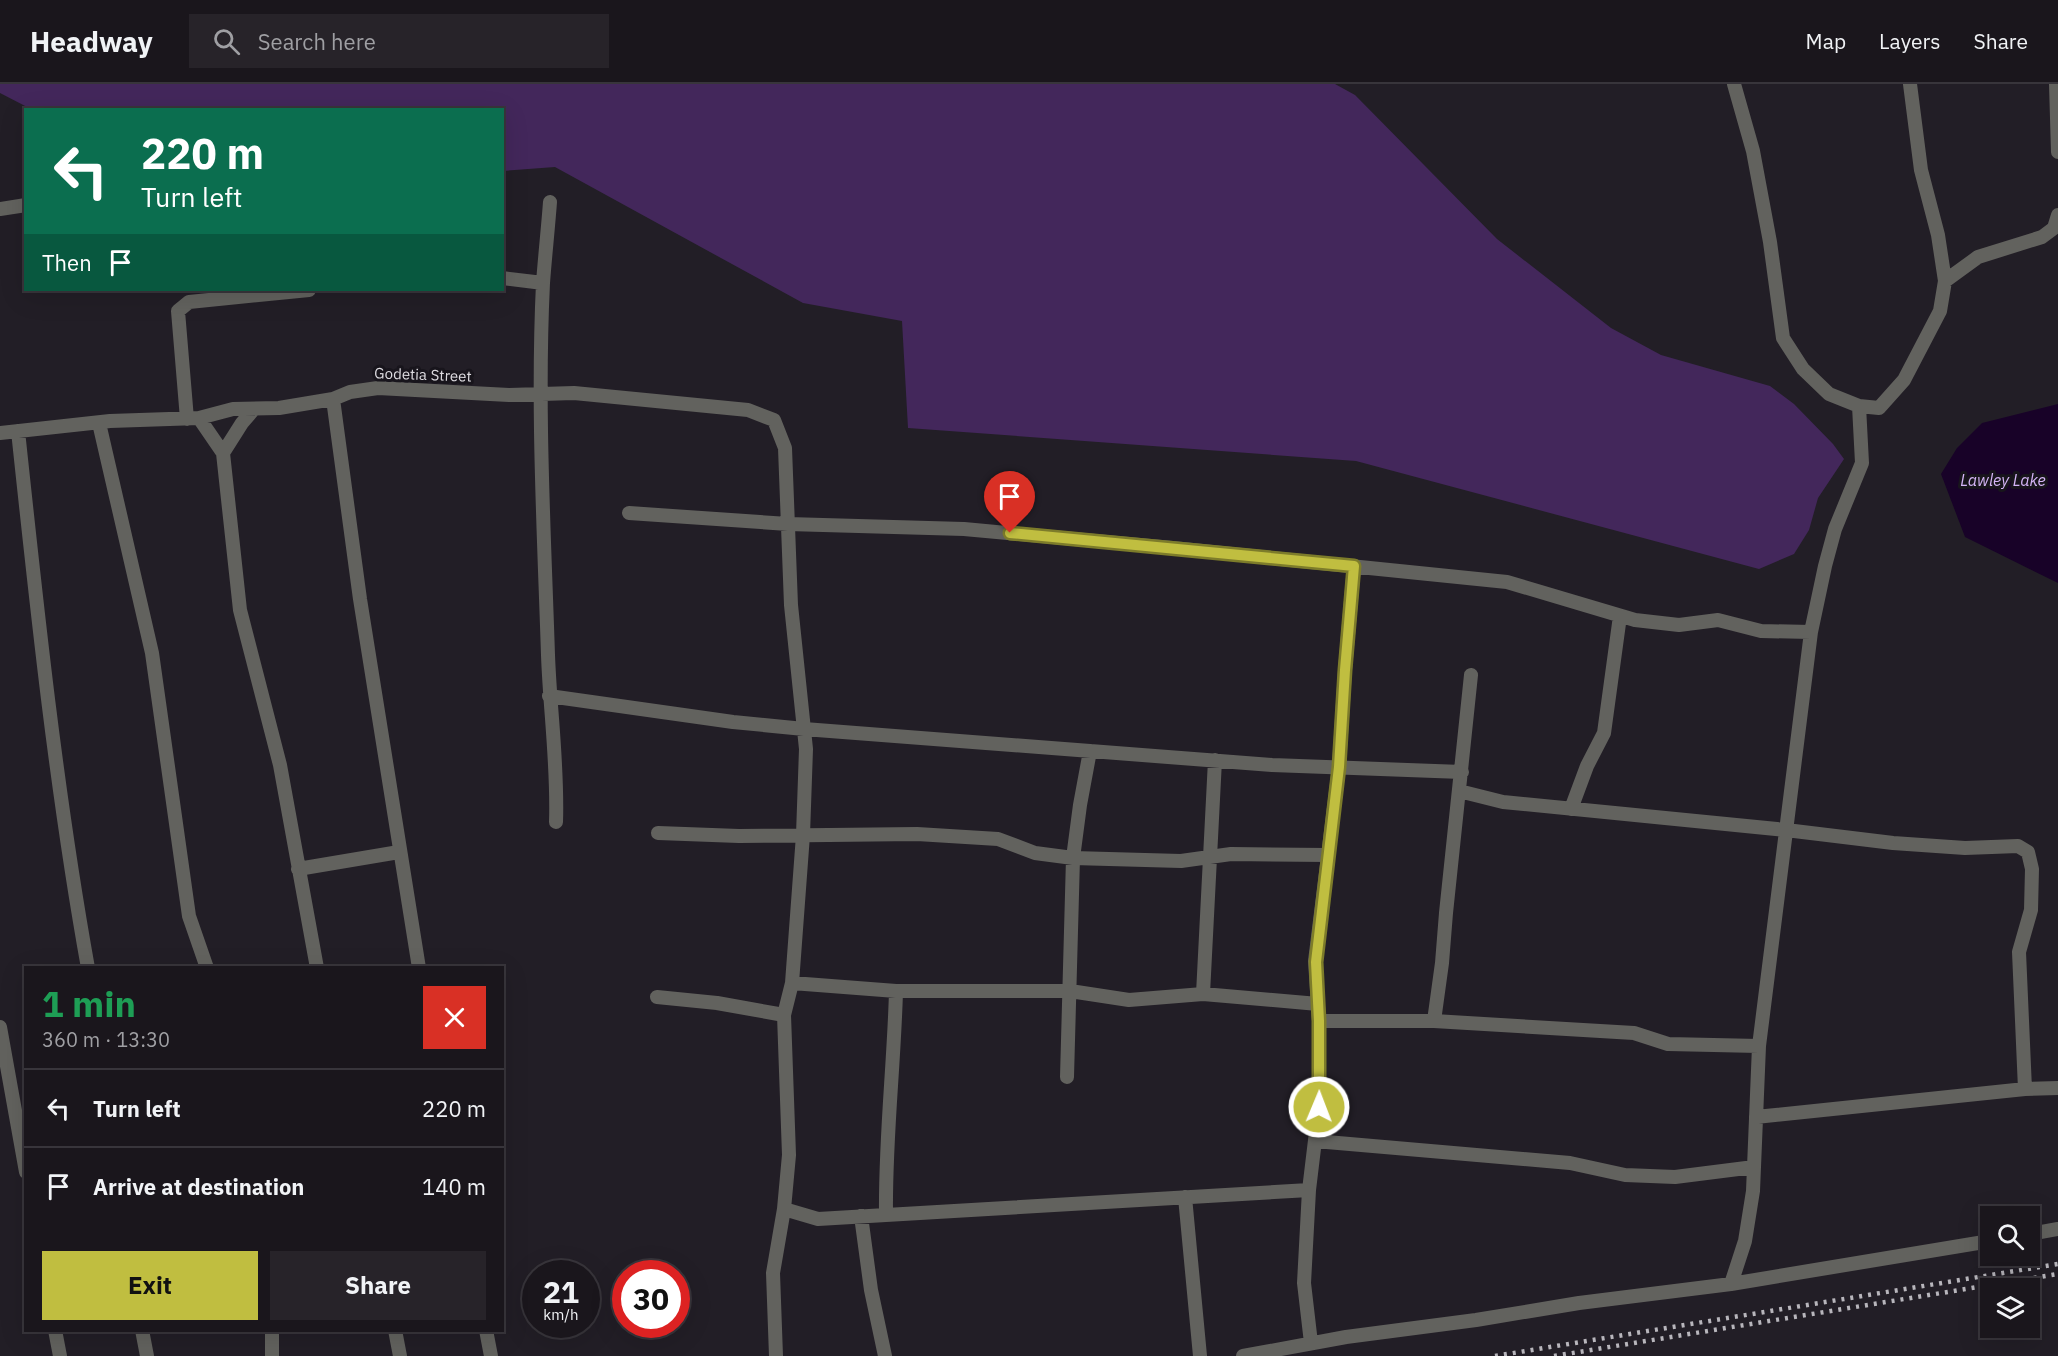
<!DOCTYPE html>
<meta charset="utf-8">
<style>
:root{--surface:#1a161c;--page:#272329;--text:#f1f3f6;--muted:#9f9fa3;--line:#38353b;--accent:#c0be40}
body{margin:0;font-family:"IBM Plex Sans",sans-serif;background:var(--page);color:var(--text);height:100vh;display:flex;flex-direction:column;font-size:22px;white-space:nowrap}
*{box-sizing:border-box;margin:0}
p{font-size:20px;color:var(--muted)}
.icon{flex:none;width:33px;height:33px;fill:none;stroke:currentColor;stroke-width:2;stroke-linecap:round;stroke-linejoin:round}
.map{position:relative;flex:1;overflow:hidden}
.drawer{position:absolute;left:24px;top:882px;width:480px;height:366px;display:flex;flex-direction:column;background:var(--surface);border-radius:0px;box-shadow:0 6px 24px #0002,0 0 0 2px var(--line)}
.drawer>*{flex:none}
.hud{position:absolute;left:24px;top:24px;width:480px;height:183px;border-radius:0px;box-shadow:0 6px 24px #0002,0 0 0 2px var(--line);background:#0b6e4f;color:#fff;overflow:hidden}
.controls{position:absolute;left:1980px;top:1122px;display:grid;gap:12px}
.controls a{display:grid;place-items:center;width:60px;height:60px;border-radius:0px;background:var(--surface);box-shadow:0 6px 24px #0002,0 0 0 2px var(--line);font-size:30px}
.speed{position:absolute;left:522px;top:1176px;display:flex;gap:12px;font-size:30px;font-weight:700;text-align:center}
.speed>*{display:grid;place-content:center;width:78px;height:78px;border-radius:50%;background:var(--surface);box-shadow:0 6px 24px #0002,0 0 0 2px var(--line);line-height:1}
.speed small{font-size:15px;font-weight:400}
.speed .limit{border:9px solid #d22;background:#fff;color:#111}
.pin{position:absolute;display:grid;place-items:center;width:51px;height:51px;color:#fff;margin:-62px -26px;border-radius:50% 50% 50% 0;rotate:-45deg;box-shadow:0 0 6px #0007}
.pin .icon{rotate:45deg}
.me{position:absolute;width:66px;margin:-33px;rotate:1deg;stroke-linejoin:round;filter:drop-shadow(0 0 4px #0008)}
.turn{display:flex;align-items:center;gap:21px;height:126px;padding:0 18px;font-size:27px}
.turn .icon{width:78px;height:78px;stroke-width:2.5}
.turn b{display:block;font-size:42px;line-height:51px}
.then{display:flex;align-items:center;height:57px;padding:0 18px;background:#0003;gap:12px;font-size:22px}
.round{display:grid;place-items:center;flex:none;width:63px;height:63px;border-radius:0px;background:var(--page)}
.headline{display:flex;align-items:center;justify-content:space-between;height:102px;padding:0 18px}
h1{font-size:36px;font-weight:700;line-height:45px;color:#1e9e55}
.button{display:flex;gap:12px;margin-top:auto;padding:12px 18px}
.button a{flex:1;height:69px;border-radius:0px;background:var(--accent);color:#111;font-size:24px;font-weight:700;line-height:69px;text-align:center}
.button a+a{background:var(--page);color:var(--text)}
ul{padding:0;list-style:none}
li{display:flex;align-items:center;gap:18px;height:78px;padding:0 18px;border-top:2px solid var(--line)}
li div{flex:1}
li b{display:block;font-size:22px}
li em{font-style:normal}
header{display:flex;align-items:center;gap:36px;box-sizing:border-box;height:84px;padding:0 30px;background:var(--surface);border-bottom:2px solid var(--line)}
header strong{font-size:28px}
nav{display:flex;gap:33px;margin-inline-start:auto;font-size:21px}
.search{width:420px;height:54px;background:var(--page);display:flex;align-items:center;gap:15px;box-sizing:border-box;padding:0 21px;border-radius:0px;color:var(--muted);font-size:22px}
.map>svg:first-child{display:block}
</style>
<header>
<strong>Headway</strong>
<div class="search"><svg class="icon" aria-label="search" viewBox="0 0 24 24"><circle cx="10" cy="10" r="6"/><path d="M15 15l6 6"/></svg>Search here</div>
<nav><a>Map</a><a>Layers</a><a>Share</a></nav>
</header>
<div class="map">
<svg width="2058" height="1272" viewBox="0 0 2058 1272">
<rect width="100%" height="100%" fill="#221e26"/>
<path fill="#43275b" d="M0,0H1335L1355,11L1497,155L1611,244L1661,271L1770,302L1794,320L1833,360L1844,375L1818,414L1809,446L1794,470L1759,485L1356,377L908,344L902,237L803,219L555,83L503,87L502,26L31,25L0,9Z"/>
<path fill="#180228" d="M2058,320V499L1965,453L1941,390L1957,364L1982,339Z"/>
<g fill="none" stroke-linecap="round" stroke-linejoin="round">
<path stroke="#62625e" stroke-width="14" d="M1734,0L1753,67L1770,158L1783,254L1803,285L1829,310L1859,322L1879,324L1904,296L1940,227L1945,197L1938,151L1921,86L1910,0
M2056,0L2058,68
M550,118C548,145 545,172 543,199C537,323 544,447 548,571C550,627 558,682 556,738
M0,125L26,121
M502,194L543,199
M1945,197L1978,173L2042,153L2054,144L2058,131
M333,315L360,515L419,884
M199,334L223,369L240,526L280,681L317,884
M187,335L178,227L189,218L309,206
M99,339L152,569L189,832L207,884
M18,347C37,526 56,706 88,884
M0,349L110,337L199,334L233,325L279,324L333,315L350,308L378,304L509,311L574,309L748,326L774,336L785,364L791,521L806,665L803,751L792,899L784,931L789,1071L784,1125L773,1189L776,1272
M223,369L242,339L254,325
M629,429L788,440L964,445L1173,464L1507,498L1635,536L1679,541L1718,536L1761,547L1811,548
M549,612L733,638L804,645L1272,681L1462,688
M1459,707L1503,718L1786,746L1893,759L1965,764L2018,762L2028,768L2032,785L2031,826L2019,868L2025,1005
M1571,725L1587,682L1604,649L1620,532
M658,749L739,752L917,750L998,755L1035,769L1073,774L1181,777L1231,770L1328,771
M298,785L399,768
M792,899L896,907H1070L1129,916L1203,910L1318,920
M1203,910L1215,676
M657,913L717,919L784,931
M1319,937H1434L1634,949L1668,960L1759,962
M1434,937L1442,879L1446,829L1471,591
M0,943L26,1088
M1067,993L1073,774L1080,721L1090,667
M1756,1033L2025,1005L2058,1004
M1315,1057L1570,1079L1625,1091L1675,1093L1754,1083
M1185,1113L1200,1272
M784,1125L818,1135L1309,1106
M886,1130C885,1056 894,982 896,907
M861,1132L871,1206L885,1272
M2030,1150L2058,1145
M1731,1200L1745,1157L1753,1107L1759,962L1811,548L1825,482L1835,445L1862,379L1859,322
M55,1246L60,1272
M142,1246L147,1272
M395,1246L400,1272
M486,1246L491,1272
M1311,1259L1304,1199L1309,1106L1319,1023V937L1315,877L1339,683L1345,586L1354,482
M272,1272V1246
M1243,1272L1346,1253L1476,1236L1579,1219L1731,1200L1990,1157"/>
<path stroke="#b8b6bc" stroke-width="4.5" stroke-dasharray="3 6" stroke-linecap="butt" d="M1495,1272L2058,1180
M1554,1272L2058,1190"/>
</g>
<g fill="none" stroke-linecap="round" stroke-linejoin="round">
<g stroke="#7d7c2a" stroke-width="15">
<path id="route" d="M1010,449L1354,482L1345,586L1339,683L1316,878L1319,937V1023"/>
</g>
<use href="#route" stroke="#c0be40" stroke-width="10"/>
</g>
<g text-anchor="middle" stroke-width="6" stroke-linejoin="round" paint-order="stroke">
<g font-size="15" fill="#dedce1" stroke="#18151c">
<text transform="translate(423 291) rotate(2)" y="5">Godetia Street</text>
</g>
<g font-size="16" font-style="italic" fill="#d5b5f6" stroke="#18151c">
<text x="2003" y="402">Lawley Lake</text>
</g>
</g>
</svg>
<div class="controls">
<a><svg class="icon" aria-label="search" viewBox="0 0 24 24"><circle cx="10" cy="10" r="6"/><path d="M15 15l6 6"/></svg></a>
<a><svg class="icon" aria-label="layers" viewBox="0 0 24 24"><path d="M12 4l9 5-9 5-9-5zM3 14l9 5 9-5"/></svg></a>
</div>
<div class="speed"><div>21<small>km/h</small></div><div class="limit">30</div></div>
<div class="pin" style="left:1010px;top:449px;background:#d93025"><svg class="icon" aria-label="arrive" viewBox="0 0 24 24"><path d="M6 21V4h12l-3 4 3 4H6"/></svg></div>
<svg class="me" style="left:1319px;top:1023px" viewBox="-20 -20 40 40"><circle r="17" fill="#c0be40" stroke="#fff" stroke-width="3"/><path d="M0-11L8 9 0 5-8 9z" fill="#fff"/></svg>
<div class="hud">
<div class="turn"><svg class="icon" aria-label="left" viewBox="0 0 24 24"><path d="M17 20v-9H6M10 6l-5 5 5 5"/></svg><div><b>220 m</b>Turn left</div></div>
<div class="then">Then<svg class="icon" aria-label="arrive" viewBox="0 0 24 24"><path d="M6 21V4h12l-3 4 3 4H6"/></svg></div>
</div>
<section class="drawer">
<div class="headline"><div><h1>1 min</h1><p>360 m · 13:30</p></div><a class="round" style="background:#d93025;color:#fff"><svg class="icon" aria-label="close" viewBox="0 0 24 24"><path d="M6 6l12 12M18 6L6 18"/></svg></a></div>
<ul>
<li><svg class="icon" aria-label="left" viewBox="0 0 24 24"><path d="M17 20v-9H6M10 6l-5 5 5 5"/></svg><div><b>Turn left</b></div><em>220 m</em></li>
<li><svg class="icon" aria-label="arrive" viewBox="0 0 24 24"><path d="M6 21V4h12l-3 4 3 4H6"/></svg><div><b>Arrive at destination</b></div><em>140 m</em></li>
</ul>
<div class="button"><a>Exit</a><a>Share</a></div>
</section>
</div>
